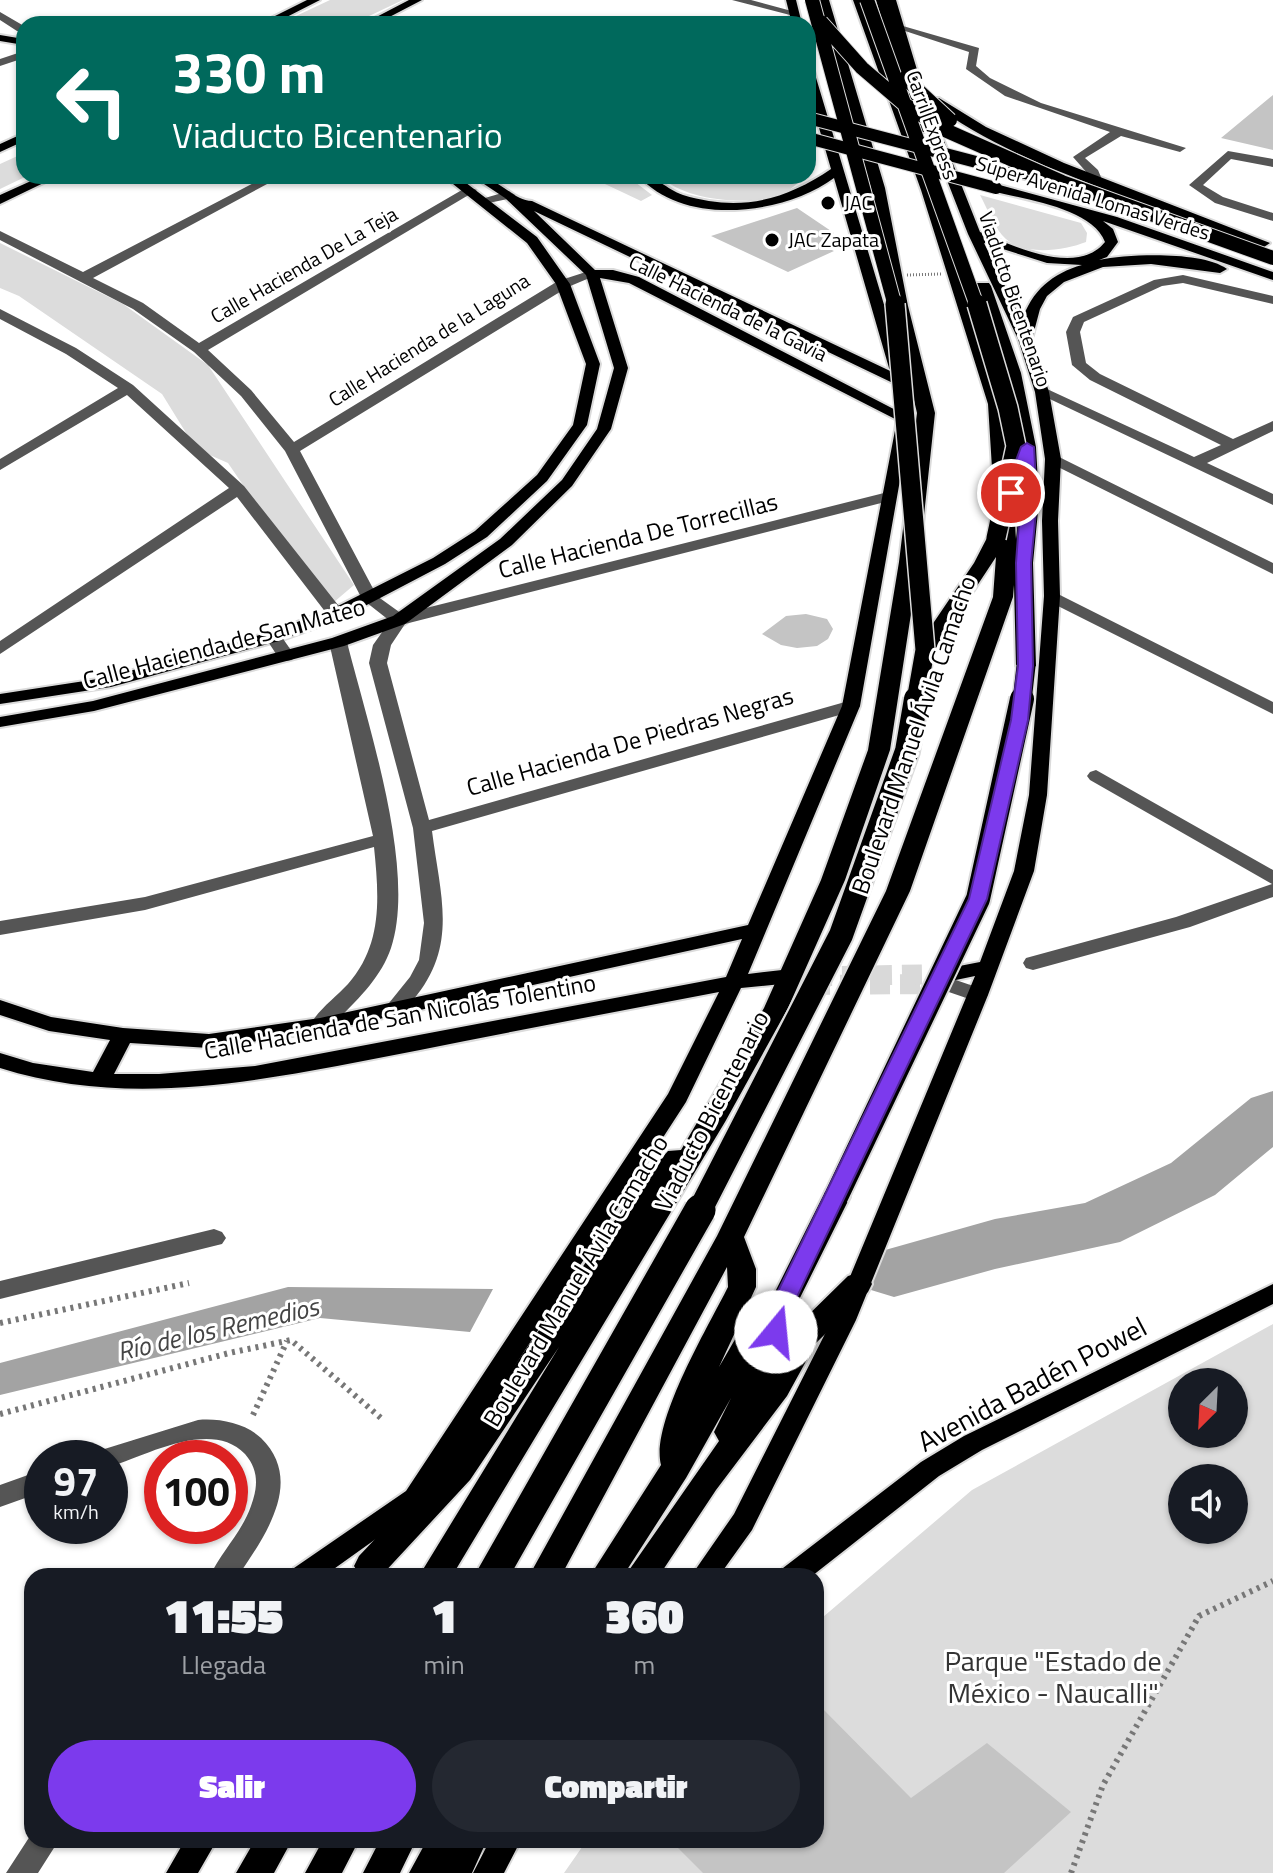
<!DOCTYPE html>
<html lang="es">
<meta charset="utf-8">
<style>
:root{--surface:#171b24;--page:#242831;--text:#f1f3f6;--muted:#9ea1a6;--accent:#7c3aed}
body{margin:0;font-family:"Titillium Web",sans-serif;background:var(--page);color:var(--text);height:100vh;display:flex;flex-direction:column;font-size:30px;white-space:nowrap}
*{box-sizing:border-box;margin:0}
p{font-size:26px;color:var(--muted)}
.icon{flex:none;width:44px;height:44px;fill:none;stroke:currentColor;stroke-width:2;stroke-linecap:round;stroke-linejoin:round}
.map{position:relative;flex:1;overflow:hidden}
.sheet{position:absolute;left:24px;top:1568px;width:800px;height:280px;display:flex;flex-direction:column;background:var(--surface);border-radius:24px;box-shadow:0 2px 6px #0004}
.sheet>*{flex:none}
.guide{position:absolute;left:16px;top:16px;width:800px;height:168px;border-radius:24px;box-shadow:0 2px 6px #0004;background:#00695c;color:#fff;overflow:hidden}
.needle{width:52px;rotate:204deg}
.tools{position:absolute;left:1168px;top:1368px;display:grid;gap:16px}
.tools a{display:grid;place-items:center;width:80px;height:80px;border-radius:50%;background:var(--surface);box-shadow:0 2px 6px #0004;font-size:40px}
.speed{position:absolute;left:24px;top:1440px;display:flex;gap:16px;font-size:40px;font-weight:700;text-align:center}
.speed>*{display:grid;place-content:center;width:104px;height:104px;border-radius:50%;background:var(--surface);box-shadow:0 2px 6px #0004;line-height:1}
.speed small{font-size:20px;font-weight:400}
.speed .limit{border:12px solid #d22;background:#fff;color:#111}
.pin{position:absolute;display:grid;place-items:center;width:68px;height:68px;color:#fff;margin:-34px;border:4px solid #fff;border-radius:50%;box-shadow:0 2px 8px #0007}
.me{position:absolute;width:88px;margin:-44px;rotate:17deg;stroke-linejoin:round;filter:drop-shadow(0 0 6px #0008)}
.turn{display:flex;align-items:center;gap:28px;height:168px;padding:0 24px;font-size:36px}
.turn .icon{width:104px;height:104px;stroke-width:2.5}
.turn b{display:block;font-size:56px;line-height:68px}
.eta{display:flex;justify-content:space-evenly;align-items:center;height:136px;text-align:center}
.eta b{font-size:48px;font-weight:800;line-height:56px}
.cta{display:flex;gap:16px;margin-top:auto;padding:16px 24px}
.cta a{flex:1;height:92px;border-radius:48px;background:var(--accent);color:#fff;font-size:32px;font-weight:800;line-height:92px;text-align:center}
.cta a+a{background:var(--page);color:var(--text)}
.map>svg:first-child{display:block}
</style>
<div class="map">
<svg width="1273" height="1873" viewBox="0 0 1273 1873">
<rect width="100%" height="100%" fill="#fff"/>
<path fill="#dcdcdc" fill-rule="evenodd" d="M330,0H403L352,24H279Z
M24,153V176H27L0,189V164Z
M588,176H627L652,195L641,201Z
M661,176H804C798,183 789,192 780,195C749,206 683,201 661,176Z
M980,195L1081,223L1087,233L1086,242C1063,251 1020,257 1002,235C993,224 987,208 980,195Z
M0,243L123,304L208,365L354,585L327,608L228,463L196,449L162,394L19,296L0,288Z
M1273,1324V1873H564L587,1840H816V1623L972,1490ZM1182,1382H1234V1434H1182ZM1182,1478H1234V1530H1182Z"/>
<path fill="#a3a3a3" d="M288,1287L493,1289L470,1332L320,1318L0,1395V1363Z"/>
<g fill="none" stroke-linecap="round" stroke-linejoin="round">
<path fill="#a3a3a3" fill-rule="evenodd" d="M1273,1091V1147L1215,1195L1120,1242L995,1269L894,1297L871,1290L861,1272L871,1254L995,1219L1085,1203L1171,1163L1251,1098Z"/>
</g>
<path fill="#c4c4c4" d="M1273,95V150L1221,138Z
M797,208L834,233L819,244L834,251L788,272L711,236Z
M806,614L827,619L833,629L828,639L817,646L797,648L781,645L762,634L786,616Z
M816,1702L911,1798L987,1743L1071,1812L1004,1873H703L670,1840H816Z"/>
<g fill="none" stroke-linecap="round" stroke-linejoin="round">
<path stroke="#d9d9d9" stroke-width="20" stroke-dasharray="20 10" stroke-linecap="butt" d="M780,985L947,984"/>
<path stroke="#d9d9d9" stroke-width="20" stroke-dasharray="20 10" stroke-linecap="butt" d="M782,977L951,974"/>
<g stroke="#dbdbdb" stroke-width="4">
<path id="major" d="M307,0H320L273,24H259Z
M409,0H422L376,24H363Z
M786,0H796L802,24H792Z
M886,0H896L921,83L980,232C1014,246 1077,277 1105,242C1092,208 1026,200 992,191V185L996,184L1117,217L1273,272V280L1103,221L1113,229L1118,242L1107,257L1099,260C1129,254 1202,251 1227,269L1220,273L1151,264L1103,267L1064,282L1047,296L1040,309L1032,339L1049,392L1061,459L1058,521L1060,596L1047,795L1034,871L988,995L856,1320L752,1530L719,1576H691L734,1514L832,1320L975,976L951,981L941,974L944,969L980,962L1014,871L1029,795L1044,596L1042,521L1045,459L1035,392L1018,339L968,234L909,83ZM984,243L1047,263L1082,265C1053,273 1031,291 1022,321Z
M0,35L24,39V45L0,41Z
M808,68L814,71L903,368L901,371H891L889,368L834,178C784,215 683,227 639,176C657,176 666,189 683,195C739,212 784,201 831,169L808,90Z
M931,98H939L986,127L1064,163L1270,243L1264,247C1219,235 1174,216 1130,199C1063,173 988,147 931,102Z
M24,133V141L0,152V144Z
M980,159L1062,181L1064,184L1058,188L976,166V160Z
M42,176H58L0,204V195Z
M443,176H457L537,237L570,284L600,364L587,425L547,481L487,537L445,564L342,618L279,641L111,687L0,704V694L104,678L267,633L330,610L433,558L475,531L537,475L573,425L586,364L556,284L527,243Z
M472,176C499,176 511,200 532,201L905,378V384H895L534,211L595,270H613L639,277L911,418L860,706L748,974L782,970L792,977L782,984L741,988L686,1102L415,1520L401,1521L324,1576H290L294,1568L406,1491L668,1094L719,992C619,1011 520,1030 420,1050C281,1076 139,1112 0,1068V1053L33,1063L93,1072L110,1040L49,1031L0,1015V1000L51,1017L123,1028L209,1034L320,1018L748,925L842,706L897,420L629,283L600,278L628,368L611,429L572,486L512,545L405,624L344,646L94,711L0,727V717L93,701L332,638L393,616L500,539L562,480L597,429L614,368L586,275L505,198ZM742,939L726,977L255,1066L159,1074H114L130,1043L209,1048L320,1032Z
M1273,1284V1304L982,1450L939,1476L812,1576H779L783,1568L921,1462L964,1436Z
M185,1840H217L198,1873H166Z
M490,1840H521L504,1873H473Z"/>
</g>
<g stroke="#dbdbdb" stroke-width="4">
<path id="highway" d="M817,0H829L885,188L908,306L935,413L919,562L890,750L845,880L788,1008L725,1122L452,1576H419L559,1347L470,1480L381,1576H360L354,1566L359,1556L448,1462L644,1178L668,1151L681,1150L764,1008L821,880L868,750L899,562L917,413L892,306L871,188Z
M853,0H865L935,190L1006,404L1016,539C1027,450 1002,370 975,286L977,283H989L991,286L1021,373L1036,447L1039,501L1033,563L1036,666L1026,672L1016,666L1014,585L1013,597L910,891L744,1237L756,1269V1287L719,1367L741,1329L764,1314L826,1190L836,1187L846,1190L850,1197L788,1322V1342L796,1327L848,1276L858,1273L868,1276L872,1284L868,1292L816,1343L787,1396L716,1490L659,1576H625L719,1441L714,1432L731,1398L686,1478L623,1576H590L661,1465C650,1424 708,1327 728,1287L727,1267L561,1576H529L717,1236L886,891L993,597L996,557L932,654H918L915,650L974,563L989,534L996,532L988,404L921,190Z
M876,0H888L929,129L927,132H917L915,129Z
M255,1840H292L274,1873H236Z
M323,1840H359L342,1873H305Z
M380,1840H416L400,1873H363Z
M427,1840H487L472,1873H409Z"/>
</g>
<path stroke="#777" stroke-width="6" stroke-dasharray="3 5" stroke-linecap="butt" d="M0,1323L189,1283
M0,1414L229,1353L291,1340L382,1419
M253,1415L287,1341
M1071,1873L1103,1785L1199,1616L1273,1581"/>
<path fill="#555" fill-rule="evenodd" d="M732,0H751L799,13L794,16Z
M0,12L24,26V31H17L0,20Z
M896,24L979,48L976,66L990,78L1041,103L1186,148L1180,152L1121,136L1085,158L1098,170L1103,182L1093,185L1088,174L1073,157L1110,132L1005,96L966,69L969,52L896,28Z
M24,51V58L0,66V59Z
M1228,151L1273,159V167L1231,159L1203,185L1223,197L1273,213V221L1215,203L1189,185Z
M267,176H282L93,278L143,303L199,343L467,187L477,190L208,350L251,390L294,442L558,281L592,270L599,274L568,287L300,451L377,596L402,614L888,492L896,497L893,500L405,624L391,645L387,663L429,820L845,702H857L860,706L857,710L432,831C440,895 459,946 413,1000C405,1010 401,1017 388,1013L385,1008L410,977L419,960L424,923L413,828L369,663L373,645L390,621L362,599L285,451L241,396L194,352L133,309L0,240V231L83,272Z
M509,191L515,195L513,198L484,204L478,200Z
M1183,275L1273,296V304L1183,283L1162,286L1084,322L1080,332L1086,363L1100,374L1233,439L1273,421V431L1207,463L1273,494V505L1035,392L1037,389H1047L1194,457L1221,445L1090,380L1072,365L1066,332L1073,317L1154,280Z
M0,309L76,348L133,385L244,486L342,610L344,614L342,618H330L237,497L0,654V641L229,488L127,395L0,470V459L118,388L66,354L0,319Z
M1053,454L1273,563V574L1048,462V456Z
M1052,591L1273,702V714L1046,600L1044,596Z
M273,632L279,633L295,656L292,660L286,661L280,660L265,637Z
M338,637L347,642C367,722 417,870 391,948C380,981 351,1006 327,1030H313L310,1025C319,1009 336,997 348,984C383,944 379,897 374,847L145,910L0,935V921L145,897L373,836L329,642Z
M1096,770L1273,870V897L1190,927L1033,970L1026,968L1023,963L1026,958L1176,917L1272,884L1090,780L1087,776L1090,772Z
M947,977L985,990L988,995L978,1002L940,989L937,984L940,979Z
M214,1229L222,1232L226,1238L222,1244L0,1299V1281Z
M198,1420C219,1418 245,1423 261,1438C305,1481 265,1536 238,1576H210C221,1552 242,1532 251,1506C258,1487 259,1470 245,1454C211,1419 147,1455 110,1467V1458H94L98,1451Z
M42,1470V1492L0,1507V1485Z
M32,1833V1840H59L38,1873H6Z"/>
<use href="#major" fill="#000" fill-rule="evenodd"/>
<use href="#highway" fill="#000" fill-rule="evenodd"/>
<g stroke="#dbdbdb" stroke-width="14" stroke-linecap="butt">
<path id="major-bridge" d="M808,118L980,163
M808,138L996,188"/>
</g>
<g stroke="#dbdbdb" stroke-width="16" stroke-linecap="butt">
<path id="highway-bridge-far3" d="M812,0L895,306
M867,0L977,306
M821,22L862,68L904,104L945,130L1062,182L1273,258
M905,78L950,120"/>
</g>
<g stroke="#dbdbdb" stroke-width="22" stroke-linecap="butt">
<path id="highway-bridge-far2" d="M895,304L925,650L916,701
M977,304L1008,408L1016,446L996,538
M1022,701L1026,666"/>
</g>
<g stroke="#dbdbdb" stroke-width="28" stroke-linecap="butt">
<path id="highway-bridge-far1" d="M836,1197L978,899L1022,699
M699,1212L841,935L907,751L916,699"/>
</g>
<g stroke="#dbdbdb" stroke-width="35" stroke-linecap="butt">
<path id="highway-bridge" d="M492,1576L700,1210"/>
</g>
<path stroke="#777" stroke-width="3" stroke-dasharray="1 2" stroke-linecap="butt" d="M907,275L941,274"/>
<use href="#major-bridge" stroke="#000" stroke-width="12"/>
<use href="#highway-bridge-far3" stroke="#000" stroke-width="14"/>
<use href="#highway-bridge-far2" stroke="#000" stroke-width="19"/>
<use href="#highway-bridge-far1" stroke="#000" stroke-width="24"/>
<use href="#highway-bridge" stroke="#000" stroke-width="31"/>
</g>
<path fill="#7c3aed" stroke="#51269a" stroke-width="2" d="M1027,443L1034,447L1037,501L1031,563L1033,666L1028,720L987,899L785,1322L787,1332L783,1338L776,1341L768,1338L763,1322L969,899L1011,720L1018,666L1016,563L1022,482L1016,496L1011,497L1004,493L1021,447Z"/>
<g fill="#000" stroke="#fff" stroke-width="3">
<circle cx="828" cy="203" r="8"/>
<circle cx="772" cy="240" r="8"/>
</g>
<g text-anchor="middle" stroke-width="6" stroke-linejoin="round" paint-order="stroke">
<g font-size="20" fill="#000" stroke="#fff">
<text transform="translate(932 125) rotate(70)" y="7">Carril Express</text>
<text transform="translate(1093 198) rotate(17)" y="7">Súper Avenida Lomas Verdes</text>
<text transform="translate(304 265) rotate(-30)" y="7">Calle Hacienda De La Teja</text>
<text transform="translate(1015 299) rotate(71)" y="7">Viaducto Bicentenario</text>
<text transform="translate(728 308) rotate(26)" y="7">Calle Hacienda de la Gavia</text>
<text transform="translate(429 340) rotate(-32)" y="7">Calle Hacienda de la Laguna</text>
</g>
<g font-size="20" fill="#000" stroke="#fff" text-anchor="start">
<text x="844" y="210">JAC</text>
<text x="788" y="247">JAC Zapata</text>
</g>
<g font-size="24" fill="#000" stroke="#fff">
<text transform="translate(638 536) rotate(-14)" y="8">Calle Hacienda De Torrecillas</text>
<text transform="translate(224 644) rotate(-15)" y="8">Calle Hacienda de San Mateo</text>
<text transform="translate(914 735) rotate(-71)" y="8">Boulevard Manuel Ávila Camacho</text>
<text transform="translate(630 742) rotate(-16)" y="8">Calle Hacienda De Piedras Negras</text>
<text transform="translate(400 1017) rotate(-10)" y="8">Calle Hacienda de San Nicolás Tolentino</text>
<text transform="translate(712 1111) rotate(-63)" y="8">Viaducto Bicentenario</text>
<text transform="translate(576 1281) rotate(-59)" y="8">Boulevard Manuel Ávila Camacho</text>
</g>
<g font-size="26" font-style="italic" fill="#444" stroke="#fff">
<text transform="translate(218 1329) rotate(-13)" y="9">Río de los Remedios</text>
</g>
<g font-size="28" fill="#000" stroke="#fff">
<text transform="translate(1032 1384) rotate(-28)" y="10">Avenida Badén Powel</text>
</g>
<g font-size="28" fill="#333" stroke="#fff">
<text x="1053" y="1671">Parque "Estado de<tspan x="1053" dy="32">México - Naucalli"</tspan></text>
</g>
</g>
</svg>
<div class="tools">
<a><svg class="needle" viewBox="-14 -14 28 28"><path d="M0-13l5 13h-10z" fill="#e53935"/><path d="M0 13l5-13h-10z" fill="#9ea1a6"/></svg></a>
<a><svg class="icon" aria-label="sound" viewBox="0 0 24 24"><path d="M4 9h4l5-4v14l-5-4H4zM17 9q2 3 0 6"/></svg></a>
</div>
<div class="speed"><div>97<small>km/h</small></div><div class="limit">100</div></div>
<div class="pin" style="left:1011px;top:493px;background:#d93025"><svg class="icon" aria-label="arrive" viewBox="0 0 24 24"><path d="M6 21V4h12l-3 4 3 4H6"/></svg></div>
<svg class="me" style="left:776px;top:1332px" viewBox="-20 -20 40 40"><circle r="19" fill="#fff"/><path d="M0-13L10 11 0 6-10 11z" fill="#7c3aed"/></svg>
<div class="guide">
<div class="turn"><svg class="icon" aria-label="left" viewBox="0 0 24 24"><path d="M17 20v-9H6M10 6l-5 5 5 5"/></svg><div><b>330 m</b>Viaducto Bicentenario</div></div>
</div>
<section class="sheet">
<div class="eta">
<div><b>11:55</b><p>Llegada</p></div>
<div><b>1</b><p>min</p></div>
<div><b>360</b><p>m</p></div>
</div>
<div class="cta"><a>Salir</a><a>Compartir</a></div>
</section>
</div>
